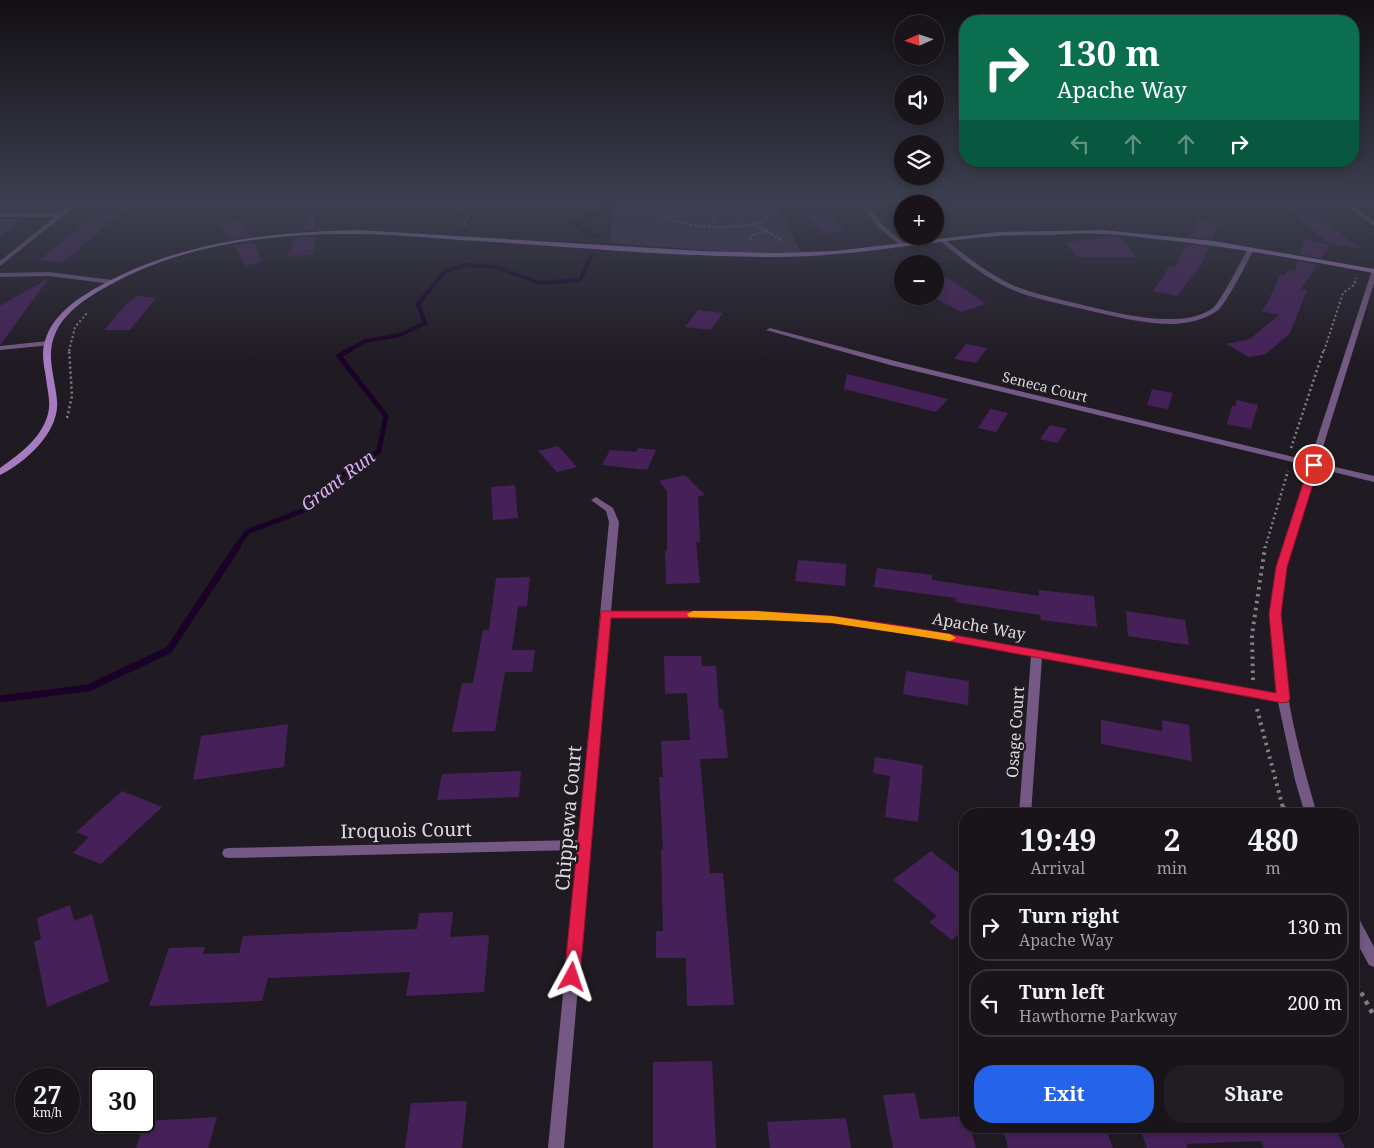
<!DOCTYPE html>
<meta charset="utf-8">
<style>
:root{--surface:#18141a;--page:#211d23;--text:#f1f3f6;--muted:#9f9ea2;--line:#363339;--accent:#2563eb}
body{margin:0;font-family:"Noto Serif",serif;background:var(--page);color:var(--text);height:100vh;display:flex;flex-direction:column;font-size:19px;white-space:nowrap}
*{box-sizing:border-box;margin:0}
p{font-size:16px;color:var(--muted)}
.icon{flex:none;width:28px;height:28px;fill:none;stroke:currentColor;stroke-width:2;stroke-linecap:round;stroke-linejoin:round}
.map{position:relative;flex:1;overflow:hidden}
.drawer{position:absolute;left:959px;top:808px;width:400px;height:325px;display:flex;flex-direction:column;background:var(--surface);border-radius:20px;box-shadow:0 2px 8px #0003,0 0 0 1px var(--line)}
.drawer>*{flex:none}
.banner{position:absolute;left:959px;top:15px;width:400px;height:152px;border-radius:20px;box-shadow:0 2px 8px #0003,0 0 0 1px var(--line);background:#0b6e4f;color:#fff;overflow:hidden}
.needle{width:32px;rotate:267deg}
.fabs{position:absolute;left:894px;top:15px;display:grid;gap:10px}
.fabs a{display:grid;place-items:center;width:50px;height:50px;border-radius:50%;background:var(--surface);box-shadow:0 2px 8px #0003,0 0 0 1px var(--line);font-size:25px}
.speed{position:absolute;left:15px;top:1068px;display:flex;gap:10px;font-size:25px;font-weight:700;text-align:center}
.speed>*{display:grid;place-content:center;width:65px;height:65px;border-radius:50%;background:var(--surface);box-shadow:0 2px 8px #0003,0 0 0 1px var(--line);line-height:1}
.speed small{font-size:12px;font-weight:400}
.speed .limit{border:2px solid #111;border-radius:8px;background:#fff;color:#111}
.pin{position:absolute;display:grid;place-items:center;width:42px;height:42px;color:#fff;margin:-21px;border:2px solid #fff;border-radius:50%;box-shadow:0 1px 5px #0007}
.me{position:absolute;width:55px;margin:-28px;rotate:5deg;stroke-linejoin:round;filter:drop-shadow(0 0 4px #0008)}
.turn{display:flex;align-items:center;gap:18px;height:105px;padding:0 15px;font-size:22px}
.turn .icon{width:65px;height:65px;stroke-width:2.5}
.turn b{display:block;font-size:35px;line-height:42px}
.lanes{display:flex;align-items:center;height:48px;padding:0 15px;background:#0003;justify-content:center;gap:25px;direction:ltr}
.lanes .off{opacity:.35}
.eta{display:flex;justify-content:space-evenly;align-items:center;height:85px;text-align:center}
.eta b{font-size:30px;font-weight:700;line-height:35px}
.cta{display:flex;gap:10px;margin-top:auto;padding:10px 15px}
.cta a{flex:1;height:58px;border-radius:20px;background:var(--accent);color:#fff;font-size:20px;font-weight:700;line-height:58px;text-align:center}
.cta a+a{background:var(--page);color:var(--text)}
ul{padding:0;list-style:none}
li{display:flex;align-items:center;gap:15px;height:68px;margin:0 10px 8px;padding:0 5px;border:2px solid var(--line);border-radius:20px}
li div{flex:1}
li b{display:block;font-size:19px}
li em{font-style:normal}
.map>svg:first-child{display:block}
</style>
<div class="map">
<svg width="1374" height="1148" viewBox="0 0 1374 1148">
<rect width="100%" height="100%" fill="#201b23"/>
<path fill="#432e50" d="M615,200H777L780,210L801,252H731L609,243Z"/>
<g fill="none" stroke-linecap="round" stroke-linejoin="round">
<path stroke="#1a0127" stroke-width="4" d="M597,237L573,224L615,204L614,200
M348,351L365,341L400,335L425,323L418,304L445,271L467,265L497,267L539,283L580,280L592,255"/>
<path stroke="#1a0127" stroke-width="5" d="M236,548L247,532L307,509L328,485L379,451L386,416L339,356L351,349"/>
<path stroke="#1a0127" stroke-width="7" d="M0,699L88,688L169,650L237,547"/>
</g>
<path fill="#462159" d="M0,200H44L31,211H0Z
M1294,200H1299L1359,248L1328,243L1287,208Z
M802,201H818L845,231L821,233L809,219Z
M130,204L64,262L39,260L88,221L106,205Z
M314,208V230L301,231Z
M0,219H22L0,237Z
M239,220L250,236L230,240L220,223Z
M1198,220L1219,223L1212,239L1190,237Z
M1104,236L1121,237L1137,257H1077L1065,242L1105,238Z
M297,237H314V255L286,256Z
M1304,239L1330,245L1321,258L1300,254Z
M253,242L260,254V262L246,266L233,245Z
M1186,244L1209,247L1201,265L1177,296L1153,291L1170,266H1176Z
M1298,261L1317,265L1301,289L1307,290L1290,333L1266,354L1249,357L1226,344L1250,339L1279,315L1261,311L1268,302L1280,274L1285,275L1289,270L1295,272Z
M935,269L986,304L962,312L935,298Z
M49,278L1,344H0V306Z
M137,296L156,298L130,330H104L127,303Z
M698,310L723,313L711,330L685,327Z
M966,344L987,348L976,363L954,359Z
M847,374L948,399L936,412L844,389Z
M1152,389L1173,393L1168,409L1147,405Z
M1237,400L1258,405L1251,429L1227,424L1232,406H1235Z
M990,409L1008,413L996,432L978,428Z
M1050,425L1067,429L1057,443L1040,439Z
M558,446L577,467L557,472L538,451Z
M638,448L656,450L647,470L602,465L610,450L636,452Z
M685,475L705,495L698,497L700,542H696L700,583L666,584L665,551H667V491L659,481Z
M515,485L518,518L493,520L491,487Z
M798,560L846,564L845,586L795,581Z
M877,568L932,575V580L1039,596V590L1094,596L1097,627L1041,620L1040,615L955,602L956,598L874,587Z
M530,577L527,606L518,607L512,650H535L532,672H505L495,731L452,732L462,683H473L483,630H489L496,578Z
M1126,611L1185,620L1189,645L1128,636Z
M664,656H701L702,666H716L719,709H723L728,758L700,759L710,873H723L734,1005L687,1006L686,958H656V931H663L661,849H663L659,777H663L661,741L690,740L687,693L665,694Z
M906,671L969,681L968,705L903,694Z
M1101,720L1162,731V720L1189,725L1192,761L1101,744Z
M288,724L284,767L193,780L201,736Z
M875,757L923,765L918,822L885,817L890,776L873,773Z
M521,771L519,797L437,800L442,774Z
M122,791L162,807L101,864L73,853L89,837L76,832Z
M931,851L965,878V929L952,940L929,922L937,916L893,880Z
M70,905L74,921L92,914L109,981L47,1007L34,942L41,939L37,918Z
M453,912L450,937L489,935L484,992L406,996L410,972L268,978L262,1001L149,1006L169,948L205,947L203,954L239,953L243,936L417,929L419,913Z
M712,1061L716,1148H653V1062Z
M915,1093L920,1119L965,1116V1126H970L976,1148H893L883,1095Z
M467,1101L462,1148H405L411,1103Z
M217,1117L208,1148H136L145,1121Z
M846,1118L851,1148H770L767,1122Z
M1002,1126H1105L1113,1148H1008Z
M1139,1126H1334L1345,1148H1264L1261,1141L1186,1144L1188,1148H1147Z"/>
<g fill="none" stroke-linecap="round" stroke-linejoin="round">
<path stroke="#847f86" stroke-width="2" stroke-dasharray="2 2.5" stroke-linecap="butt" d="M436,200L465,211L468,216L463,227
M638,200C663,229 734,234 768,219L760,200
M651,212L652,203
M717,214L758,200
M738,221L740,226
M710,226L718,212V200
M755,226L767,231L783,242
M750,239L754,234L767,231
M69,351L75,327L87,313
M1324,351L1343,293L1354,285L1356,278"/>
<path stroke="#847f86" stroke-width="2.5" stroke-dasharray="2 3" stroke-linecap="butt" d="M67,418L72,396L69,349
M1291,448L1324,349
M1265,548L1288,471"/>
<path stroke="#847f86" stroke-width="4" stroke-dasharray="2.5 4.5" stroke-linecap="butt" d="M1253,680L1252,635L1265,547
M1257,709L1283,808"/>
<path stroke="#847f86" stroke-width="4.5" stroke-dasharray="4 5.5" stroke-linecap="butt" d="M1283,806L1285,814
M1352,976L1374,1016"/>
<path fill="#745984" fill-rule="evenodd" d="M77,200H83L0,266V261L55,217H0V213H60Z
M858,200H864L881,223L905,244V246H901L877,226Z
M1339,200H1345L1374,221V226Z
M940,239H944C965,255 986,272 1010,284C1033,294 1059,299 1083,305C1112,312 1143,320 1173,319C1187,319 1202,316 1213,308C1221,301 1241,261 1248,249L1251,247L1254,249C1248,261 1225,306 1217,311C1204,320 1189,323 1174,324C1143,324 1112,316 1083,309C1057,303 1030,298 1006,287C982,275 961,258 940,241Z
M1374,271V283L1318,463L1374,476V482L1317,468C1307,500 1294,533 1286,566C1269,640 1296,743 1317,814H1305L1295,780L1278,702L1042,658L1031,814H1019L1031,656L910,633L832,622L755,618L610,617L564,1148H548L577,850L229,858L224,857L222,853L224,849L229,848L578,840L609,522L606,511L591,500L596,497L613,508L619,522L611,611L755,612L832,616L910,627L1277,694L1270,614L1276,567L1309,466L890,365L766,330L770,328L895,361L1310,461L1371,273Z
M49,272L112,280L115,282L112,284L49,276L0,277V273Z
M48,341L52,343L51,345L0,350V346Z
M1352,913L1357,915L1374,947V967L1369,965L1352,934Z"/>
<path fill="#a67bc0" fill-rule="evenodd" d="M359,230L701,251L777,253L835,251L998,232L1103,230L1214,241L1374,269V273C1301,260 1229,246 1156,239C1138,237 1120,234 1102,234C1085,233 1067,234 1049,235C1031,235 1013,235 996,236C922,242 850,257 776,257C677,257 577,247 479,241C438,239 397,234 357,234C278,233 191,243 119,280C96,292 67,308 56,332C45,354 55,377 57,400C60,432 26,462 0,475V468C20,454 46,435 49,408C50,399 47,388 46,378C44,366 41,353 45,341C52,316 75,300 96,288C177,242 268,232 359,230Z"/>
</g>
<linearGradient id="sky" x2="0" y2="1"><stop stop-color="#120f13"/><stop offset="0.56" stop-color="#3c3f50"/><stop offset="1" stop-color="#3c3f50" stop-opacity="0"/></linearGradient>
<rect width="1374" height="360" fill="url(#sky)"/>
<path fill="#e11d48" stroke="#92132f" d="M1314,462L1319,465L1287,567L1285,583L1281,614L1290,699L1288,702L1283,703L910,634L832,623L755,618H611L580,977L578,983L572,985L566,983L564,977L601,611H755L832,616L910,627L1276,693L1269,614L1276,567L1309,465Z"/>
<path fill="#f59e0b" d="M693,611H755L832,616L950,634L956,638L950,641L832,623L689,617L687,614Z"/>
<g text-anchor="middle" stroke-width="5" stroke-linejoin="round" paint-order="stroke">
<g font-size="14" fill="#dedae0" stroke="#201b23">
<text transform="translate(1045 387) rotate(14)" y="5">Seneca Court</text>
</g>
<g font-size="16" fill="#dedae0" stroke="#201b23">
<text transform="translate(979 626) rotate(10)" y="6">Apache Way</text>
<text transform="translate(1015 732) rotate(-86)" y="6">Osage Court</text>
</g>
<g font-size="18" font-style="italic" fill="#daaff4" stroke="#201b23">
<text transform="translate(338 481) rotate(-37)" y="6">Grant Run</text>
</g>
<g font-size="19" fill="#dedae0" stroke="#201b23">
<text transform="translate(568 818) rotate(-85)" y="7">Chippewa Court</text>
<text transform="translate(406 830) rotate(-1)" y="7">Iroquois Court</text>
</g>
</g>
</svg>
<div class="fabs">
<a><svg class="needle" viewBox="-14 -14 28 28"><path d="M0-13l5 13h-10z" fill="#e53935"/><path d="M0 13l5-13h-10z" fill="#9f9ea2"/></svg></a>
<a><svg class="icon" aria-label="sound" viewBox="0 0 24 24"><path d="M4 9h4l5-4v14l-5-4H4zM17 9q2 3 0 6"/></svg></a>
<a><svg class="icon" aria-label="layers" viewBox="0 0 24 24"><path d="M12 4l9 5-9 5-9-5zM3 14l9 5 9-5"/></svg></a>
<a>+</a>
<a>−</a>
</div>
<div class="speed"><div>27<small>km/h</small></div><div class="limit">30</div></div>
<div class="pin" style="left:1314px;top:465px;background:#d93025"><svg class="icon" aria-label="arrive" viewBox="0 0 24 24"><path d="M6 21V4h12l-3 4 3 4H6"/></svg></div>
<svg class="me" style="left:572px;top:977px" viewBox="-20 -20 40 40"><path d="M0-17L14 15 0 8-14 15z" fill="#e11d48" stroke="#fff" stroke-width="4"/></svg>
<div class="banner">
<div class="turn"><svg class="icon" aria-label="right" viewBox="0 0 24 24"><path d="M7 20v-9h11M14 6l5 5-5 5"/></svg><div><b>130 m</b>Apache Way</div></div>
<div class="lanes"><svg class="icon off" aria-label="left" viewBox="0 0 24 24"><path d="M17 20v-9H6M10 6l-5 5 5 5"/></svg><svg class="icon off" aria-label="ahead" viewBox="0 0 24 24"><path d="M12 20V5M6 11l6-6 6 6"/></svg><svg class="icon off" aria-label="ahead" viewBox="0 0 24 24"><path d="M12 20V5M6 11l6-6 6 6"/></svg><svg class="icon" aria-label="right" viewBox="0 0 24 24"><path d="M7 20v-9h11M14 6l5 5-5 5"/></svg></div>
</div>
<section class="drawer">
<div class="eta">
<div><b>19:49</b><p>Arrival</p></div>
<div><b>2</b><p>min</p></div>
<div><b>480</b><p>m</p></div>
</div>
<ul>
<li><svg class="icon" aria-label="right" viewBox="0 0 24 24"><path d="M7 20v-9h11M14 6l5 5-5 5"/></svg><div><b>Turn right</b><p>Apache Way</p></div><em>130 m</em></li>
<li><svg class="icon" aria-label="left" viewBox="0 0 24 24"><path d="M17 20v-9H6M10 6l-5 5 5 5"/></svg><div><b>Turn left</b><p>Hawthorne Parkway</p></div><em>200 m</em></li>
</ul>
<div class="cta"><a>Exit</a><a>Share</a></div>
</section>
</div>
